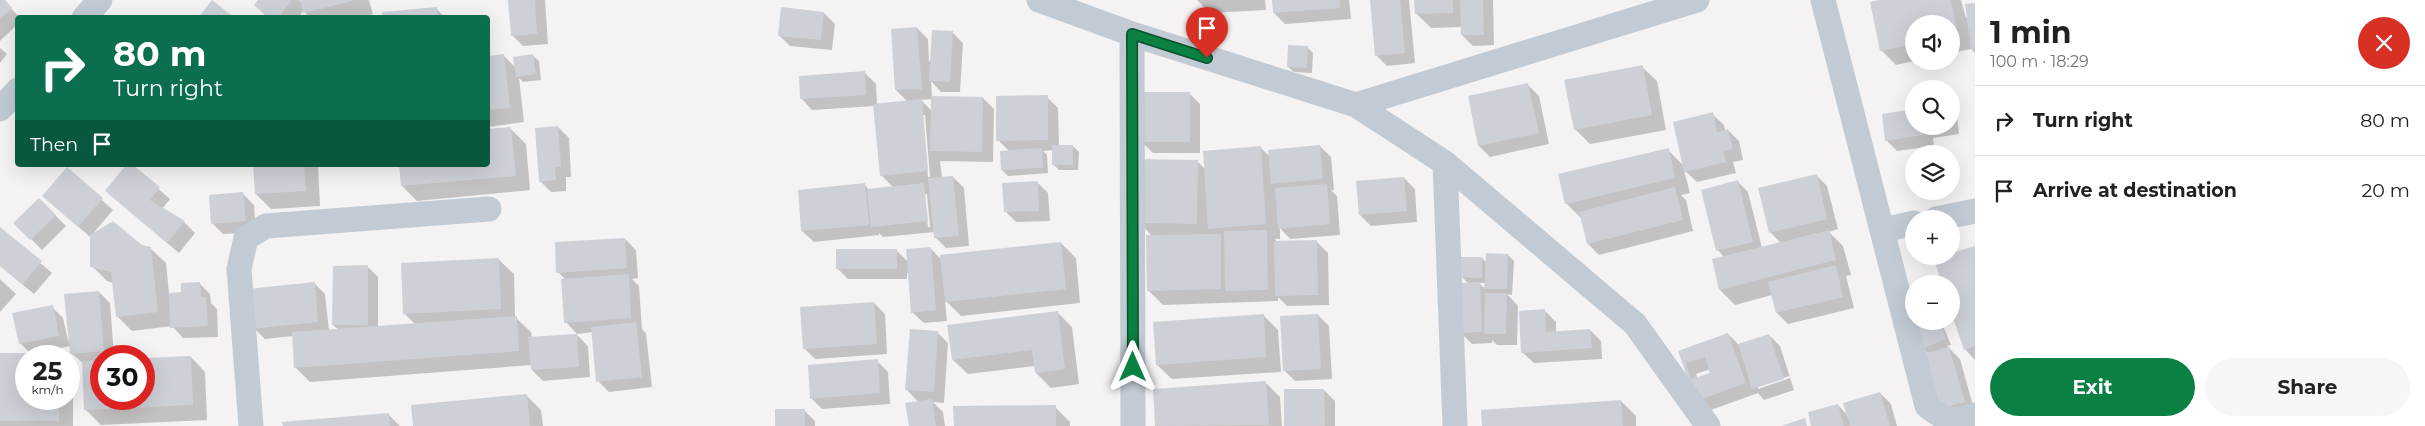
<!DOCTYPE html>
<meta charset="utf-8">
<style>
:root{--surface:#fff;--page:#f6f6f6;--text:#202124;--muted:#757577;--line:#e0e0e0;--accent:#0b8043}
body{margin:0;font-family:Montserrat,sans-serif;background:var(--page);color:var(--text);height:100vh;display:flex;flex-direction:column;font-size:19px;white-space:nowrap}
*{box-sizing:border-box;margin:0}
p{font-size:16px;color:var(--muted)}
.icon{flex:none;width:28px;height:28px;fill:none;stroke:currentColor;stroke-width:2;stroke-linecap:round;stroke-linejoin:round}
.map{position:relative;flex:1;overflow:hidden}
.panel{display:flex;flex-direction:column;background:var(--surface);width:450px}
.panel>*{flex:none}
.top-card{position:absolute;left:15px;top:15px;width:475px;height:152px;border-radius:5px;box-shadow:0 5px 20px #0002;background:#0b6e4f;color:#fff;overflow:hidden}
.fabs{position:absolute;left:1905px;top:15px;display:grid;gap:10px}
.fabs a{display:grid;place-items:center;width:55px;height:55px;border-radius:50%;background:var(--surface);box-shadow:0 5px 20px #0002;font-size:25px}
.speed{position:absolute;left:15px;top:345px;display:flex;gap:10px;font-size:25px;font-weight:700;text-align:center}
.speed>*{display:grid;place-content:center;width:65px;height:65px;border-radius:50%;background:var(--surface);box-shadow:0 5px 20px #0002;line-height:1}
.speed small{font-size:12px;font-weight:400}
.speed .limit{border:8px solid #d22;background:#fff;color:#111}
.pin{position:absolute;display:grid;place-items:center;width:42px;height:42px;color:#fff;margin:-51px -21px;border-radius:50% 50% 50% 0;rotate:-45deg;box-shadow:0 0 5px #0007}
.pin .icon{rotate:45deg}
.me{position:absolute;width:55px;margin:-28px;rotate:0deg;stroke-linejoin:round;filter:drop-shadow(0 0 4px #0008)}
.turn{display:flex;align-items:center;gap:18px;height:105px;padding:0 15px;font-size:22px}
.turn .icon{width:65px;height:65px;stroke-width:2.5}
.turn b{display:block;font-size:35px;line-height:42px}
.then{display:flex;align-items:center;height:48px;padding:0 15px;background:#0003;gap:10px;font-size:19px}
.round{display:grid;place-items:center;flex:none;width:52px;height:52px;border-radius:26px;background:var(--page)}
.head{display:flex;align-items:center;justify-content:space-between;height:85px;padding:0 15px}
h1{font-size:30px;font-weight:700;line-height:38px}
.button{display:flex;gap:10px;margin-top:auto;padding:10px 15px}
.button a{flex:1;height:58px;border-radius:30px;background:var(--accent);color:#fff;font-size:20px;font-weight:700;line-height:58px;text-align:center}
.button a+a{background:var(--page);color:var(--text)}
ul{padding:0;list-style:none}
li{display:flex;align-items:center;gap:15px;height:70px;padding:0 15px;border-top:1px solid var(--line)}
li div{flex:1}
li b{display:block;font-size:19px}
li em{font-style:normal}
main{display:flex;flex:1;min-height:0}
.map>svg:first-child{display:block}
</style>
<main>
<div class="map">
<svg width="1975" height="426" viewBox="0 0 1975 426">
<rect width="100%" height="100%" fill="#f4f2f2"/>
<path fill="#0003" fill-rule="evenodd" d="M0,0H3L20,18H18V24L0,41Z
M260,0H299L302,3L301,0H369L373,14L359,18H309L304,10L298,18H268Z
M510,0H545L548,44L523,46L512,35Z
M1197,0H1265L1266,10L1210,13Z
M1273,0H1349L1351,19L1285,24L1274,13Z
M1371,0H1409L1415,63L1387,66L1376,55Z
M1416,0H1493L1494,45L1473,46L1462,35V27L1431,28L1416,13Z
M1885,0H1961L1966,18L1975,4V53L1971,49L1951,53V24H1914L1915,61L1896,65L1881,50Z
M436,8L445,18H384Z
M824,13L835,24L832,50L790,46L779,35Z
M917,28L928,39L929,62L952,32L963,43L960,92H941L931,81L932,97L983,98L994,109L993,162L940,161L942,178L953,177L964,188L969,246L946,248L935,237V232L883,237L879,233V235L814,242L802,231L865,185L869,190L893,187L881,175L874,106L812,110L801,98L865,73L876,84L877,104L908,102L896,90ZM932,99V111L921,100ZM922,115H925L930,177H928ZM924,194H927L930,227H928Z
M0,48L7,54L0,63Z
M1308,48L1313,53L1312,73L1294,72L1288,67Z
M503,55L516,68L533,56L539,61L541,80L523,82L519,78L524,122L488,127V57Z
M1642,67L1657,81L1666,130L1590,144L1575,129Z
M1528,85L1539,96L1549,144L1490,157L1479,146L1469,97Z
M1189,93L1200,104V153H1153L1142,142Z
M1047,97L1058,108L1059,146H1073L1079,152L1078,170H1059L1053,164V150L1043,151L1047,155L1048,173L1008,176L1002,170L1009,151L998,140Z
M1951,111L1957,116L1959,134L1933,138L1934,146L1897,151L1886,140L1914,126H1951Z
M1712,114L1724,125L1725,131L1728,130L1739,141L1743,160L1733,162L1736,173L1697,182L1684,170L1690,193L1681,195L1686,200L1693,231L1599,255L1588,244L1581,218L1566,203L1668,150L1684,166Z
M558,127L569,138L571,177H566V191L551,192L540,181Z
M511,129L526,144L530,190L417,201L402,186L400,165H488V131Z
M1320,146L1331,157L1334,190H1331L1337,196L1340,235L1290,239L1280,228V239H1275L1277,242H1317L1328,253L1329,305L1287,306L1278,297V301L1163,305L1148,290L1152,236L1139,222L1197,161L1205,169L1260,147L1270,157Z
M128,165H131L170,199L162,209L184,222L195,233L179,253L106,191Z
M254,165H318L320,206L271,209L256,194Z
M340,165H387V166L342,167Z
M67,169L113,210L90,237L44,196Z
M1816,175L1827,186L1838,229L1829,232L1843,246L1851,275L1846,276L1854,308L1788,324L1777,313L1772,295L1735,305L1720,290L1713,260L1724,257L1718,250L1737,181L1748,192L1762,248L1781,243L1770,232Z
M1404,178L1415,189L1417,222L1371,226L1360,215Z
M1037,182L1048,193L1050,221L1016,222L1005,211Z
M243,194L254,205L256,232L223,234L212,223Z
M39,199L66,226L42,250L15,223Z
M0,229L52,273L34,294L0,266Z
M625,239L636,250L638,278L632,279L639,286L642,329L646,334L652,387L609,392L598,381L593,332L577,334L566,322V280L558,272Z
M1061,243L1076,258L1080,303L961,316L945,300L947,321L924,323L912,312L909,273H907V279H848L837,268L896,250L908,262L930,248L942,260Z
M141,246L150,248L166,263L169,294H182L199,283L210,294L211,303L217,309L218,337L183,338L172,326L132,331L117,316L113,283L107,281L92,266Z
M1975,247V360L1965,349L1951,284L1936,260Z
M1508,255L1514,261L1512,295L1507,294L1518,306L1517,345H1497L1492,340V343L1472,344L1461,333L1469,284L1462,277L1482,258L1487,263ZM1479,283H1486L1485,289Z
M499,260L514,274L515,317L531,332L532,338L577,335L588,346L590,377L543,381L532,370V365L310,382L295,367L293,336L265,339L254,328L314,283L325,294L329,331L339,330L333,325L367,266L378,277V327L415,324L404,313Z
M0,279L16,294L0,312Z
M99,292L110,303L114,356H101V399H144V359L191,357L205,372L207,420L101,425L86,410L84,364L71,353L70,346L37,353L60,356H26V399H69V365L73,369V426H0V354H31L20,343L52,307L63,318L68,340H70Z
M874,303L885,314L887,354L815,359L804,348Z
M1545,311L1556,322V333L1590,330L1601,341L1602,359L1534,363L1522,352Z
M1057,312L1072,327L1079,384L1051,388L1036,373L1035,366L968,374L953,360Z
M1263,315L1278,330L1281,372L1172,379L1157,365Z
M1318,315L1329,326L1332,379L1295,381L1284,370Z
M1921,321H1941L1951,345L1947,346L1960,359L1975,413L1949,420L1929,354L1923,349Z
M937,332L948,343L944,403L933,402L943,412L945,426H910L919,403L907,390Z
M1728,334L1739,345L1769,335L1780,346L1794,390L1764,400L1758,393L1708,411L1697,400L1680,351ZM1710,369L1712,374L1698,379L1696,374ZM1789,376L1790,378L1758,389V386Z
M877,361L888,372L890,404L822,409L811,398Z
M1265,382L1280,397L1282,426H1156L1154,390Z
M1324,390L1335,401V426H1285Z
M1880,393L1891,404L1897,426H1813L1838,405L1848,416Z
M526,395L541,410L543,426H414Z
M1621,401L1636,416V426H1484Z
M1055,407L1070,422V426H955Z
M804,410L815,421V426H776Z
M388,414L400,426H284Z"/>
<path fill="#ced0d8" fill-rule="evenodd" d="M0,0H5L12,8L0,19Z
M212,0L235,18H198Z
M258,0H292L278,18H268L254,5Z
M300,0H353V1L303,13Z
M508,0H535L537,34L511,36Z
M1272,0H1340V8L1273,13Z
M1370,0H1400L1405,53L1375,56Z
M1414,0H1453V13L1415,14Z
M1460,0H1483L1484,35H1461Z
M1879,0H1951L1958,34L1951,35V24H1914V44L1880,51L1870,2Z
M1975,3V49L1971,50L1965,4Z
M437,7L438,18H382V12Z
M781,7L824,12L821,40L778,36Z
M917,27L922,89L895,90L891,29Z
M932,30L953,31L950,82L929,81Z
M1288,45L1308,46L1307,68L1287,67Z
M504,54L510,108L488,110V56Z
M533,54L536,74L516,77L513,57Z
M1643,65L1652,115L1574,130L1564,80Z
M865,71L866,95L800,99L799,76Z
M1528,83L1539,133L1478,146L1468,96Z
M1141,92H1190V142H1141Z
M1048,95V140L996,141V96Z
M931,96L983,97L982,152L930,151Z
M922,99L928,171L880,176L873,104Z
M1914,109V126H1922L1923,135L1885,141L1882,114Z
M1713,112L1717,132L1728,129L1733,149L1723,151L1726,162L1684,172L1673,122Z
M558,126L561,167H555L556,180L539,182L535,128Z
M511,127L516,176L401,186L399,165H488V129Z
M1052,145H1073V165H1052Z
M1320,145L1323,179L1271,184L1268,150Z
M1261,146L1266,224L1208,229L1203,151Z
M1042,148L1043,168L1001,170L1000,151Z
M1669,148L1675,178L1565,204L1558,174Z
M1139,159L1198,160L1197,224L1138,223Z
M126,165H133L160,187L150,200L185,221L167,243L105,191Z
M253,165H304L306,191L255,194Z
M67,167L103,198L78,227L42,196Z
M1817,174L1827,219L1769,233L1758,188Z
M953,176L959,236L934,238L928,178Z
M1404,177L1407,211L1359,215L1356,181Z
M1738,180L1753,242L1716,251L1701,190Z
M1038,181L1039,211L1004,212L1002,183Z
M865,183L869,225L801,231L798,190Z
M924,183L928,221L871,227L867,189Z
M1327,184L1330,224L1278,229L1275,188Z
M1675,187L1683,220L1587,244L1579,212Z
M243,192L246,221L211,224L209,195Z
M39,198L56,215L30,240L13,223Z
M113,221L142,245L151,247L158,312L116,317L111,272L90,267V235Z
M0,227L42,261L23,284L0,266Z
M1267,230L1268,290L1225,291L1224,231Z
M1829,230L1836,260L1719,290L1712,259Z
M1221,234V289L1147,291L1146,235Z
M625,238L627,268L556,273L555,242Z
M1317,240L1318,295L1275,296L1274,241Z
M1061,242L1066,289L945,302L940,255Z
M1975,246V346L1964,350L1951,312V284H1942L1934,259L1951,256V253Z
M931,247L936,310L911,313L906,249Z
M836,249H897V269H836Z
M1486,253L1508,254L1507,289H1484Z
M1461,257H1482V278L1461,277Z
M499,258L501,309L403,314L401,263Z
M368,265V325H332L333,266Z
M1836,265L1843,297L1776,313L1768,282Z
M629,274L631,318L564,323L561,279Z
M200,282L201,297H206L208,326L170,328L169,293L181,292V283Z
M315,282L318,322L252,329L248,289Z
M1480,282L1482,332L1460,333L1458,283Z
M99,291L104,351L70,354L64,294Z
M1485,293H1507L1506,334H1484Z
M874,302L877,344L803,349L800,307Z
M53,305L59,336L19,344L12,313Z
M1545,309L1546,332L1590,329L1592,348L1521,353L1519,311Z
M1058,311L1065,369L1035,373L1032,350L952,360L947,325Z
M1264,314L1266,357L1156,365L1153,322Z
M1318,314L1321,369L1283,371L1280,316Z
M517,316L519,351L294,368L292,332Z
M1918,321H1939L1946,339L1922,349Z
M636,322L642,377L596,382L591,327Z
M910,329L938,331L934,392L905,390Z
M1728,333L1746,383L1696,401L1678,351ZM1705,357L1710,373L1691,379L1686,363Z
M577,334L579,367L531,370L528,337Z
M1769,334L1784,379L1752,389L1738,344Z
M1949,347L1965,402L1937,409L1922,354Z
M0,353H59V356H26V399H59V421H0Z
M191,356L193,405L84,410L82,361L101,360V399H144V358Z
M878,359L880,393L810,399L808,365Z
M1266,381L1269,425L1155,426L1153,389Z
M1284,389H1324L1325,426H1284Z
M1880,392L1890,426H1850L1843,403Z
M527,394L530,426H413L411,405Z
M932,399L936,426H909L905,403Z
M1621,400L1623,426H1482L1481,410Z
M1838,404L1844,426H1811L1808,412Z
M1056,405V426H954L953,406Z
M775,409H805V426H775Z
M389,413L390,426H283L282,422Z
M1805,418L1807,426H1781Z"/>
<g fill="none" stroke-linecap="round" stroke-linejoin="round">
<path stroke="#c2cbd4" stroke-width="25" d="M1039,0L1132,34L1356,105L1445,163L1635,324L1708,426
M1823,0L1927,406C1946,420 1952,424 1975,415
M84,18L100,0
M1132,34L1133,426
M1356,105L1697,0
M0,109L18,90
M1445,163L1455,426
M1936,219L1975,211
M1883,230L1914,223
M251,426L239,269L246,238L266,226L489,209"/>
</g>
<g fill="none" stroke-linecap="round" stroke-linejoin="round">
<g stroke="#07532c" stroke-width="12">
<path id="route" d="M1133,367L1132,34L1207,58"/>
</g>
<use href="#route" stroke="#0b8043" stroke-width="9"/>
</g>
</svg>
<div class="fabs">
<a><svg class="icon" aria-label="sound" viewBox="0 0 24 24"><path d="M4 9h4l5-4v14l-5-4H4zM17 9q2 3 0 6"/></svg></a>
<a><svg class="icon" aria-label="search" viewBox="0 0 24 24"><circle cx="10" cy="10" r="6"/><path d="M15 15l6 6"/></svg></a>
<a><svg class="icon" aria-label="layers" viewBox="0 0 24 24"><path d="M12 4l9 5-9 5-9-5zM3 14l9 5 9-5"/></svg></a>
<a>+</a>
<a>−</a>
</div>
<div class="speed"><div>25<small>km/h</small></div><div class="limit">30</div></div>
<div class="pin" style="left:1207px;top:58px;background:#d93025"><svg class="icon" aria-label="arrive" viewBox="0 0 24 24"><path d="M6 21V4h12l-3 4 3 4H6"/></svg></div>
<svg class="me" style="left:1133px;top:367px" viewBox="-20 -20 40 40"><path d="M0-17L14 15 0 8-14 15z" fill="#0b8043" stroke="#fff" stroke-width="4"/></svg>
<div class="top-card">
<div class="turn"><svg class="icon" aria-label="right" viewBox="0 0 24 24"><path d="M7 20v-9h11M14 6l5 5-5 5"/></svg><div><b>80 m</b>Turn right</div></div>
<div class="then">Then<svg class="icon" aria-label="arrive" viewBox="0 0 24 24"><path d="M6 21V4h12l-3 4 3 4H6"/></svg></div>
</div>
</div>
<section class="panel">
<div class="head"><div><h1>1 min</h1><p>100 m · 18:29</p></div><a class="round" style="background:#d93025;color:#fff"><svg class="icon" aria-label="close" viewBox="0 0 24 24"><path d="M6 6l12 12M18 6L6 18"/></svg></a></div>
<ul>
<li><svg class="icon" aria-label="right" viewBox="0 0 24 24"><path d="M7 20v-9h11M14 6l5 5-5 5"/></svg><div><b>Turn right</b></div><em>80 m</em></li>
<li><svg class="icon" aria-label="arrive" viewBox="0 0 24 24"><path d="M6 21V4h12l-3 4 3 4H6"/></svg><div><b>Arrive at destination</b></div><em>20 m</em></li>
</ul>
<div class="button"><a>Exit</a><a>Share</a></div>
</section>
</main>
